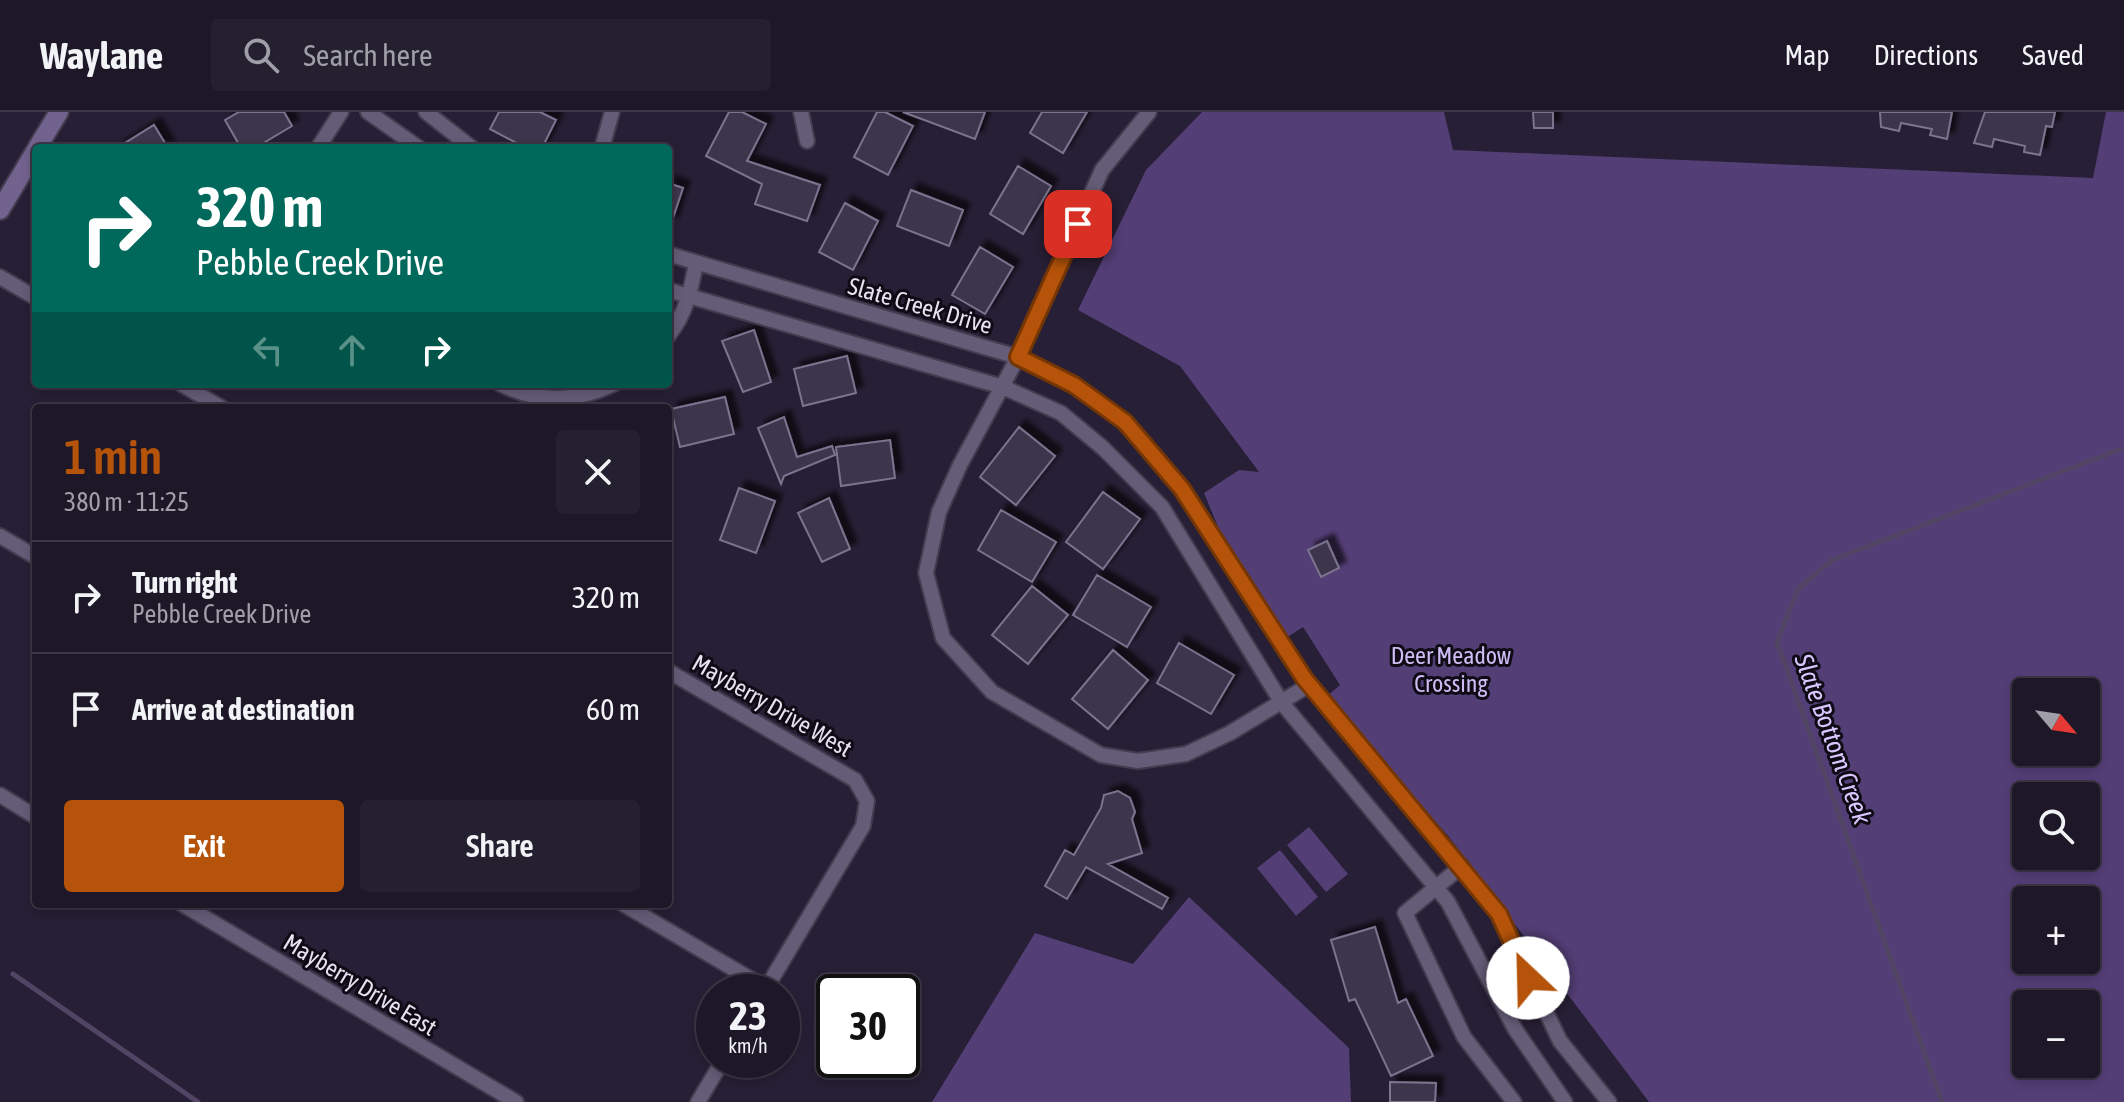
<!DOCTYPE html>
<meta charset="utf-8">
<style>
:root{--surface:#1d1728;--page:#252030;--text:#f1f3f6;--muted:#a09fa8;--line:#3b3645;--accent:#b45309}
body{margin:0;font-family:"Asap Condensed",sans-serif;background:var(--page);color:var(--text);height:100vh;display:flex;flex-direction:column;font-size:30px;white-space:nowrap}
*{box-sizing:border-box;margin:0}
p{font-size:26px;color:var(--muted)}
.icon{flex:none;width:44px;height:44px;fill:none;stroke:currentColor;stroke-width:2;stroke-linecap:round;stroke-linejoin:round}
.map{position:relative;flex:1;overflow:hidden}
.side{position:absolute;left:32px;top:292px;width:640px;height:504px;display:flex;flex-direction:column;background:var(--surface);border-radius:8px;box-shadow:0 4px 12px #0003,0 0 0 2px var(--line)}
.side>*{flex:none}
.hud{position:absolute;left:32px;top:32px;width:640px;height:244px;border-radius:8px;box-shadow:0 4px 12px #0003,0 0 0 2px var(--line);background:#00695c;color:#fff;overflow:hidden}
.needle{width:52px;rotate:119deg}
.buttons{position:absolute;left:2012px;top:566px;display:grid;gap:16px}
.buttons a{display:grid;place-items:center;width:88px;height:88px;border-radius:8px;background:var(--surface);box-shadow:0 4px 12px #0003,0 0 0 2px var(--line);font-size:40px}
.speed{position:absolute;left:696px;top:862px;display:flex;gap:16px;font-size:40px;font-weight:700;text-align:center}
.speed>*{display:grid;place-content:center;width:104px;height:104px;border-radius:50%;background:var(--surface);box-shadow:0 4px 12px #0003,0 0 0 2px var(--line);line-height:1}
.speed small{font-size:20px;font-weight:400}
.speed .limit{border:4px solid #111;border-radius:12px;background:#fff;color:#111}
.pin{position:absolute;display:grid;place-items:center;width:68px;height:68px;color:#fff;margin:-34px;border-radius:16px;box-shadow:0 4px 12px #0006}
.me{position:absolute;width:88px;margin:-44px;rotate:336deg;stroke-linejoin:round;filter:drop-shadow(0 0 6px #0008)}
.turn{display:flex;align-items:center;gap:28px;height:168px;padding:0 32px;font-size:36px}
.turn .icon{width:104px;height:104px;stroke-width:2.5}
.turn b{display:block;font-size:56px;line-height:68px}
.lanes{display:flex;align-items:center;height:76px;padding:0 32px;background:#0003;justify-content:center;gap:40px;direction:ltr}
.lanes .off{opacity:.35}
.round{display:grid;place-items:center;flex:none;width:84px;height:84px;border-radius:8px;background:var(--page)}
.summary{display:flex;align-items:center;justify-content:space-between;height:136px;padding:0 32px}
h1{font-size:48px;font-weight:600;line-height:60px;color:var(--accent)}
.primary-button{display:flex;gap:16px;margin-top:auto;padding:16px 32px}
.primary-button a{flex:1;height:92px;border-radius:8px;background:var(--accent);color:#fff;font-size:32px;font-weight:600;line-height:92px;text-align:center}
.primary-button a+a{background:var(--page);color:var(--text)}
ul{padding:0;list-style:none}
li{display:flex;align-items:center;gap:24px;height:112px;padding:0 32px;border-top:2px solid var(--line)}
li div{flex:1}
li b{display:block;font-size:30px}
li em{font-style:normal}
header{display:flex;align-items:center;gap:48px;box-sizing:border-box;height:112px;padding:0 40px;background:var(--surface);border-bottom:2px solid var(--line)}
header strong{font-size:38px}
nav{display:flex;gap:44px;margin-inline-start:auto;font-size:28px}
.search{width:560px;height:72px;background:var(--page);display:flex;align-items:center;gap:20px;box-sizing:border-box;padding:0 28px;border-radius:8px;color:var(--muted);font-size:30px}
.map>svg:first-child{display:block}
</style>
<header>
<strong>Waylane</strong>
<div class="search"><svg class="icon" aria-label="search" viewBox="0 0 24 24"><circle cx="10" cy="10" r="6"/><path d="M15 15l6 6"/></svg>Search here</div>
<nav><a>Map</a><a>Directions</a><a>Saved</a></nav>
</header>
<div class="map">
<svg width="2124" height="990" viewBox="0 0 2124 990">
<defs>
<filter id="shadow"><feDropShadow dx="7" dy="-7" stdDeviation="2" flood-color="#0009"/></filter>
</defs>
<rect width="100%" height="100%" fill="#271f35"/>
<path fill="#543e76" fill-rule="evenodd" d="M1202,0H1444L1453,38L2093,66L2106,0H2124V990H1649L1449,725L1326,585L1340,573L1303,515L1286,526L1226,434L1204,381L1239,358L1259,360L1180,254L1078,198L1146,58ZM2026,580H2086V640H2026ZM2026,684H2086V744H2026ZM2026,788H2086V848H2026ZM2026,892H2086V952H2026Z
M1309,715L1348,762L1326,780L1287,733Z
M1280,738L1318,785L1296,804L1257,756Z
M1189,785L1349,936L1351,990H932L1035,821L1133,852Z"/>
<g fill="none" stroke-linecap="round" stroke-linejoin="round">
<path stroke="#524464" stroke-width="5" d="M13,862L198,990
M1942,990L1777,530L1798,477L1832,448L2121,337"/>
</g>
<path fill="#3c344c" stroke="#7c738e" stroke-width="2" filter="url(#shadow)" d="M239,0H284L292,14L255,36H241L225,8Z
M499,0H540L556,8L542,36H526L490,17Z
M729,0H742L766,12L747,49L820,73L807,109L755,92L762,72L706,44Z
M877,0H885L913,14L888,63L854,45Z
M903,0H985L975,27Z
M1042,0H1087L1063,41L1030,21Z
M1533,0H1553V16H1534Z
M1880,0H1952L1947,27L1930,23L1932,17L1901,11L1899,19L1881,15Z
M1985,0H2055L2052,15L2046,14L2040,43L2024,40L2025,34L1994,27L1992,35L1974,31Z
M154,13L168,36H117Z
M1018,54L1051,74L1023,122L990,102Z
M668,71L683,76L671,112L668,111Z
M911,78L963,98L949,134L897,114Z
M845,91L878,109L853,158L819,140Z
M980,135L1013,155L985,202L952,183Z
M754,218L771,270L743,280L722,229Z
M847,244L856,281L803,294L794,257Z
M725,285L734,322L680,335L671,297Z
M784,305L797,345L832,334L835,343L784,364L781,372L758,316Z
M1019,315L1055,344L1016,393L980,365Z
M890,328L895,366L841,374L836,335Z
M739,376L775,389L756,441L720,428Z
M1103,380L1140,407L1103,457L1066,430Z
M829,386L850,437L822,450L798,401Z
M1001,398L1056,430L1032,470L978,438Z
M1327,429L1339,456L1321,465L1308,438Z
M1097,463L1151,495L1127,535L1073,503Z
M1032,474L1068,503L1028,552L992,523Z
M1179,531L1234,563L1211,602L1157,571Z
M1113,538L1148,568L1108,617L1072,587Z
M1118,679L1130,686L1135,700L1132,707L1142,741L1108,752L1168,786L1162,797L1086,755L1067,787L1045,774L1065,738L1074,743L1101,696L1104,683Z
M1375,815L1398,891L1406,887L1433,944L1391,964L1355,887L1349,889L1331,828Z
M1390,970L1436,971L1435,990H1390Z"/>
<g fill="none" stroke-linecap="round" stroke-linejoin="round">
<g stroke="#433c4f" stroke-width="18">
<path id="minor" d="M368,0L419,36
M426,0L472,36
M801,0L807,29
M1149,0L1102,58L1018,245L960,353L939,400L926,461L943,526L992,580L1101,643L1138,649L1186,642L1230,621L1309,573
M318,36L341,0
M602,36L612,0
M668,142L1018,245L1074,273L1125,310L1182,377L1304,566L1499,802L1560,929L1609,990
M0,165L36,186
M668,178L1003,275L1061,301L1103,336L1162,395L1282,591L1448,790L1515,917L1565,990
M668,224C686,202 691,178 696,151
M181,272L222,296
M500,272C538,291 575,291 614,272
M0,424L36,445
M668,559L855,668L867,689L863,714L764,880
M0,683L36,705
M1462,754L1405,801L1464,925L1514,990
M182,792L516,990
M623,792L766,876
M698,990L723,948"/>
</g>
<g stroke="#433c4f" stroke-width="22">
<path id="secondary" d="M37,36L59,0
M0,98L36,38"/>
</g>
<use href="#minor" stroke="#655c77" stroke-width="14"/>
<use href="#secondary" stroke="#72628e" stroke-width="18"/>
</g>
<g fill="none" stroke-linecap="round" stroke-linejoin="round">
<g stroke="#753606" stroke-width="20">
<path id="route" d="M1078,112L1018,245L1074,273L1125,310L1182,377L1304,566L1499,802L1528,866"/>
</g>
<use href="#route" stroke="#b45309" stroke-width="14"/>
</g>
<g text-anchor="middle" stroke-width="6" stroke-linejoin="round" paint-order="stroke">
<g font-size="24" fill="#e6e2f1" stroke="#0e0b15">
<text transform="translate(920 194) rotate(16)" y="8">Slate Creek Drive</text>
<text transform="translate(772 594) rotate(30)" y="8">Mayberry Drive West</text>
<text transform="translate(360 873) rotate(31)" y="8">Mayberry Drive East</text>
</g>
<g font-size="24" fill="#cfbcf4" stroke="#0e0b15">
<text x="1451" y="552">Deer Meadow<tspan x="1451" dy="28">Crossing</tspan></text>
</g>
<g font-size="26" font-style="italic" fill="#dac6ff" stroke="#0e0b15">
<text transform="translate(1833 627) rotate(70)" y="9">Slate Bottom Creek</text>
</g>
</g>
</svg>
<div class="buttons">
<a><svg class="needle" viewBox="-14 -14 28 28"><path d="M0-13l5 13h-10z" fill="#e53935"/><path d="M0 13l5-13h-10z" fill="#a09fa8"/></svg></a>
<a><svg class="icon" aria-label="search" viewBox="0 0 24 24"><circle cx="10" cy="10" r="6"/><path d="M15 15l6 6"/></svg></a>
<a>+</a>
<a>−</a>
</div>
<div class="speed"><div>23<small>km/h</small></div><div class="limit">30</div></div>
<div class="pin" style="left:1078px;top:112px;background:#d93025"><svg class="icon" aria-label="arrive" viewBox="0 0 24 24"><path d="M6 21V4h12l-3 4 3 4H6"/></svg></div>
<svg class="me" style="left:1528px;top:866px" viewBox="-20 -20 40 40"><circle r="19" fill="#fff"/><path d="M0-13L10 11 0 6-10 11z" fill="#b45309"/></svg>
<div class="hud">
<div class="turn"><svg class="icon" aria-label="right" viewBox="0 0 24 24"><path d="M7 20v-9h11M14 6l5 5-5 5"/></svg><div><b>320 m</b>Pebble Creek Drive</div></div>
<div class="lanes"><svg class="icon off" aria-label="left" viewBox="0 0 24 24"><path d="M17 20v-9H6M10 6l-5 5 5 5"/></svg><svg class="icon off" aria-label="ahead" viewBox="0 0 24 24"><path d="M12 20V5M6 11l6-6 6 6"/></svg><svg class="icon" aria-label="right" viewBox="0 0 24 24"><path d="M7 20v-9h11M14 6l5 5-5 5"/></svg></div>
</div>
<section class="side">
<div class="summary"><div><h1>1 min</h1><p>380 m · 11:25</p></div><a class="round"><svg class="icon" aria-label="close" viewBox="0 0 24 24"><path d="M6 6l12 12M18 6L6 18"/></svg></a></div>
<ul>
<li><svg class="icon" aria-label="right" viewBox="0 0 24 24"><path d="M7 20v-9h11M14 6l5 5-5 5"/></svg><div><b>Turn right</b><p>Pebble Creek Drive</p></div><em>320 m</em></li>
<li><svg class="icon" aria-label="arrive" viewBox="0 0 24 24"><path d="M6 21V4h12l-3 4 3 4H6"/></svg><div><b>Arrive at destination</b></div><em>60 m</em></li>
</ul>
<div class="primary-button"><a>Exit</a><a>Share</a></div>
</section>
</div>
